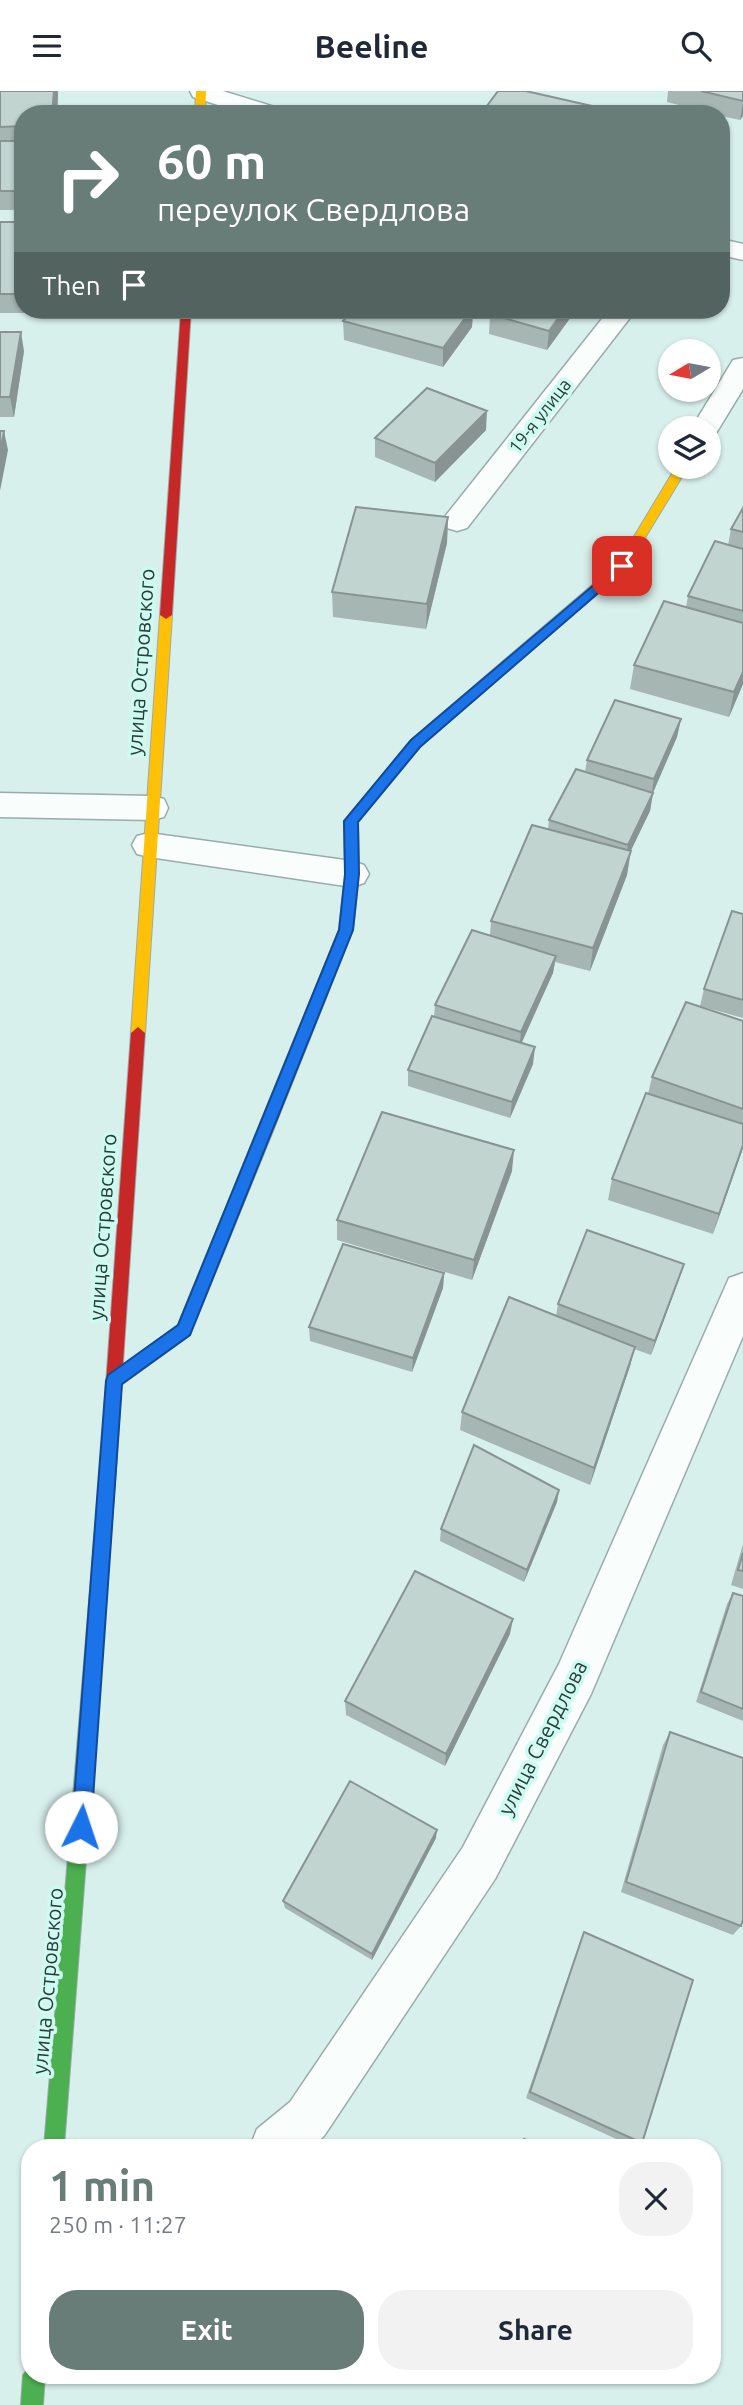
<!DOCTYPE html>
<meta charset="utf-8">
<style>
:root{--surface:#fff;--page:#f2f2f3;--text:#1f2937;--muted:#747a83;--accent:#687c78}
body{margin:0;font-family:Ubuntu,sans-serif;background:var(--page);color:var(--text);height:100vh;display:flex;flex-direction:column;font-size:26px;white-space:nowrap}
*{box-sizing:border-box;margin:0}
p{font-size:23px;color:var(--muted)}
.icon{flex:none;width:38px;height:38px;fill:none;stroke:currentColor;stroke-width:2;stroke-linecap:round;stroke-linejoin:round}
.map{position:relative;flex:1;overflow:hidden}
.panel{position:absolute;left:21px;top:2048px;width:700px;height:245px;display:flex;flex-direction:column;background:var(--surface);border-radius:28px;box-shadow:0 2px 5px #0004}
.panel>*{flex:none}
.top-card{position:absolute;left:14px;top:14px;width:716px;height:214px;border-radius:28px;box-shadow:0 2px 5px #0004;background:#687c78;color:#fff;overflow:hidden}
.needle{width:46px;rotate:260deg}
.buttons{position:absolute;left:658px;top:248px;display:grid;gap:14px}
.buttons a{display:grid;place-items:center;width:63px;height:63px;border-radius:50%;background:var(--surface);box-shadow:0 2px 5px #0004;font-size:35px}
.pin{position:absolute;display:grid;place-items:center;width:60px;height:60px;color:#fff;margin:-30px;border-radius:14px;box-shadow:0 4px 10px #0006}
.me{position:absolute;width:77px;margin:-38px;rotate:4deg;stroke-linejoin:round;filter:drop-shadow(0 0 5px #0008)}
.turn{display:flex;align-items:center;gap:24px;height:147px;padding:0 28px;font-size:32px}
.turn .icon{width:91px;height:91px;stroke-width:2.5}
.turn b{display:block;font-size:49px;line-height:60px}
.then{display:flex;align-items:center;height:66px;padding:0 28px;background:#0003;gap:14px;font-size:26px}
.round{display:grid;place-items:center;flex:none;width:74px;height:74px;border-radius:28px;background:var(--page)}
.overview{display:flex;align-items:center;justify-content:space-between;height:119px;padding:0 28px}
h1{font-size:42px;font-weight:700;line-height:52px;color:var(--accent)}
.cta{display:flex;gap:14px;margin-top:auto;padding:14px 28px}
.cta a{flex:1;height:80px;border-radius:28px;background:var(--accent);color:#fff;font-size:28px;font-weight:700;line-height:80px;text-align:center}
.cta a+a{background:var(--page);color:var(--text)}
header{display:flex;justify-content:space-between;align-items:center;height:91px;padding:0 28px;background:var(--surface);font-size:32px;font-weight:700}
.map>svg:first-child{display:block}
</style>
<header><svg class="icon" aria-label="menu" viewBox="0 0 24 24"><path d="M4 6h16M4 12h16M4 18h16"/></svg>Beeline<svg class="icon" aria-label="search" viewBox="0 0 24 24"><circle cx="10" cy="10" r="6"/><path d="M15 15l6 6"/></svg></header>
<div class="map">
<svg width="743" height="2314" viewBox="0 0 743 2314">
<rect width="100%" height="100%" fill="#d8f0ec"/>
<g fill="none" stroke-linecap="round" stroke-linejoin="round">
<g stroke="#99aca9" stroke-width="3">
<path id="street" d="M190,0H223L281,18L284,23H246L193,6Z
M721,148L743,153V169L721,164Z
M609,219H636L467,437L457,440L447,437L442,430L447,423Z
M743,267V298L715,344L709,346V338H691L733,269Z
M0,702L152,705L164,708L168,717L164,726L152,729L0,726Z
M149,742L352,770L364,774L369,783L364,792L352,796L149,766L137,763L132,754L137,745Z
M743,1182V1245L591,1603L495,1788L324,2045L312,2056H250L257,2038L290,2011L463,1756L559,1573L729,1187Z"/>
</g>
<g stroke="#99aca9" stroke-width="2">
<path id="fast" d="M107,1383L113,1385L115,1391L64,2056H44L99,1391L101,1385Z
M30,2275V2284H45L43,2314H21L23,2284Z"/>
</g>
<g stroke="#99aca9" stroke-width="2">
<path id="slow" d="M196,0H206L205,23H195Z
M676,376H688L626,478L420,656L403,677H393V671L410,650L618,472Z
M166,520L172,524L145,942L138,948L131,942L160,524Z
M269,1024L274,1026L277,1030L190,1244L120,1295L114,1297L108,1295L106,1290L108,1285L178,1234L261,1030L264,1026Z"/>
</g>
<g stroke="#99aca9" stroke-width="2">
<path id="jam" d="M181,219H191L172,524L166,528L160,524Z
M398,669L403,671V677L358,731L359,783L353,839L277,1030L274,1034H264L261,1030L339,839L345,783L344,730L393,671Z
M138,936L145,942L115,1391L113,1397L107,1399L101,1397L99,1391L131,942Z"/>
</g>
<use href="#street" fill="#f9fdfc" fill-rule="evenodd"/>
<use href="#fast" fill="#4caf50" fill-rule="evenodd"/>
<use href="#slow" fill="#ffc107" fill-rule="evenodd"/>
<use href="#jam" fill="#c62828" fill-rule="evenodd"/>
</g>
<path fill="#a6b6b3" d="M0,0H58V6L57,23H23L22,119H0Z
M668,0H743V25L740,29L721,25V23H714L667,11Z
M0,131H23V219H28V222H0Z
M352,219H473L472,236L443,276L344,249L343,230Z
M576,219L547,259L489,243L490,223Z
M0,241L24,260L14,326H0Z
M486,339L435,391L375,366V347Z
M743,417V593L729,626L630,598L634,574L686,516L688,505L728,454L731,438Z
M448,426L447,452L426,538L333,526L332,501Z
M681,628L677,646L653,702L650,720L630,760L627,784L590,880L555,871L553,882L521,952L533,973L510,1027L408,995V979L434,926L435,914L490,844L491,830L548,738L549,729L585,681L587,669Z
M743,823V927L700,915L704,898Z
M743,930V1057L713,1143L608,1109L612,1088L648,1003L652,986Z
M512,1080L472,1189L337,1149V1129Z
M444,1182L443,1197L412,1281L310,1250L309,1236Z
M679,1188L651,1264L634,1258L630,1275L590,1394L460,1339L462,1321L556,1225L558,1213Z
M559,1399L557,1411L524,1491L440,1450L441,1438Z
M743,1453V1498L731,1494Z
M733,1502L743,1505V1630L696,1611L727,1513Z
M510,1543L445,1675L346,1624L345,1610Z
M670,1641L741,1835L733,1844L621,1801L663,1654Z
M436,1747L372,1869L285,1817L283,1810Z
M584,1841L642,2052L637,2056H634L526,2007L580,1851Z"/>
<path fill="#879492" d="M54,0H58V6L57,23H52Z
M743,12V25L740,29Z
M23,80V115L22,119L19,100Z
M471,219H473L472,236L443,276V257Z
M564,219H576L547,259L549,240Z
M21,241L24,260L14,326L10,306Z
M487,320L486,339L435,391V372Z
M4,340L8,359L0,400V362Z
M448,426L447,452L426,538L427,513Z
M743,581V593L729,626L734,601Z
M681,628L677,646L651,706L654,688Z
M653,702L650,720L625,772L628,754Z
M631,760L627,784L590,880L593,857Z
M556,865L553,882L519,958L521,941Z
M535,956L533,973L510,1027L512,1011Z
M743,1054V1057L713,1143L719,1123Z
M514,1059L512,1080L472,1189L474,1169Z
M684,1173L679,1188L651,1264L655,1250Z
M444,1182L443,1197L412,1281L413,1267Z
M635,1256L630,1275L590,1394L594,1377Z
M559,1399L557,1411L524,1491L527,1479Z
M513,1528L510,1543L445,1675L446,1663Z
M437,1739L436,1747L372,1869V1863Z"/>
<path fill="#c1d4d0" stroke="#879492" stroke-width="2" d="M0,0H54L52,23H23V35L0,36Z
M498,0H526L596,16L591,23H481Z
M701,0H743V10Z
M0,50H23V80L19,100H0Z
M0,131H23V203H0Z
M352,219H471L443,257L343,230Z
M494,219H564L549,240L490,223Z
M0,241H21L10,306H0Z
M427,297L487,320L435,372L375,347Z
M0,340H4L0,362Z
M356,416L448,426L427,513L332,501Z
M743,417V441L731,438Z
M715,450L743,458V520L688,505Z
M664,510L743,532V581L734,601L634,574Z
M615,609L681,628L654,688L587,669Z
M576,678L653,702L628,754L549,729Z
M532,734L631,760L593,857L491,830Z
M732,820L743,823V909L704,898Z
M472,839L556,865L521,941L435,914Z
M686,911L743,930V1018L652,986Z
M432,925L535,956L512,1011L408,979Z
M646,1002L743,1033V1054L719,1123L612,1088Z
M382,1021L514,1059L474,1169L337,1129Z
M587,1139L684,1173L655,1250L558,1213Z
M343,1153L444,1182L413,1267L309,1236Z
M509,1206L635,1256L594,1377L462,1321Z
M474,1354L559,1399L527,1479L441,1438Z
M743,1462V1480L738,1479Z
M415,1480L513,1528L446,1663L345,1610Z
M733,1502L743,1505V1618L701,1601Z
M670,1641L743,1667V1829L741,1835L626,1791Z
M350,1690L437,1739L372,1863L283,1810Z
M584,1841L693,1889L642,2052L530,2001Z
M524,2048L547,2056H522Z"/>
<path fill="#1a73e8" stroke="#114b97" stroke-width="2" d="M622,470L628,475L626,478L420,656L358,731L359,783L353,839L192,1239L190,1244L122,1293L91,1736L88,1743L81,1745L75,1743L72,1736L106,1290L108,1284L178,1234L339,839L345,783L344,730L411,649Z"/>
<g text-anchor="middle" stroke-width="7" stroke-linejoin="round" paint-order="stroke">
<g font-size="18" fill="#2b3d39" stroke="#cdfbf2">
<text transform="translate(540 325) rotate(-52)" y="6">19-я улица</text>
</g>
<g font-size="21" fill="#2b3d39" stroke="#cdfbf2">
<text transform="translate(141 571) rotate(-86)" y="7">улица Островского</text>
<text transform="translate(103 1136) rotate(-86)" y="7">улица Островского</text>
<text transform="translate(543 1647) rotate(-63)" y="7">улица Свердлова</text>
<text transform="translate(48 1890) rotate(-85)" y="7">улица Островского</text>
</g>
</g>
</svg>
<div class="buttons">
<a><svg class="needle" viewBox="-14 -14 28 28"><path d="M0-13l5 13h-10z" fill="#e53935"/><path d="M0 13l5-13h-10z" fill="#747a83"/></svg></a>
<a><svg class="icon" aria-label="layers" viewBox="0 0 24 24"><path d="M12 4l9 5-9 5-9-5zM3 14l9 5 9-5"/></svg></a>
</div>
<div class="pin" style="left:622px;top:475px;background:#d93025"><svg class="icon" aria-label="arrive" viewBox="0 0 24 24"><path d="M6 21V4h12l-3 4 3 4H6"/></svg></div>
<svg class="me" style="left:81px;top:1736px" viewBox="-20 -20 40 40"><circle r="19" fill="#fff"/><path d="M0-13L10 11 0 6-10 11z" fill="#1a73e8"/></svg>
<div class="top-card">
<div class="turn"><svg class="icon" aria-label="right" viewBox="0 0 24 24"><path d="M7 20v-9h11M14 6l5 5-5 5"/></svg><div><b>60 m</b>переулок Свердлова</div></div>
<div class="then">Then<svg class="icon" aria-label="arrive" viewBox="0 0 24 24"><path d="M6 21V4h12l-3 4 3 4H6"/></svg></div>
</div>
<section class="panel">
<div class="overview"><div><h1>1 min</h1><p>250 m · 11:27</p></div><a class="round"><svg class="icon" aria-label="close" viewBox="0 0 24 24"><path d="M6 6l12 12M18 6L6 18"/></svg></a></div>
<div class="cta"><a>Exit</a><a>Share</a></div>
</section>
</div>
